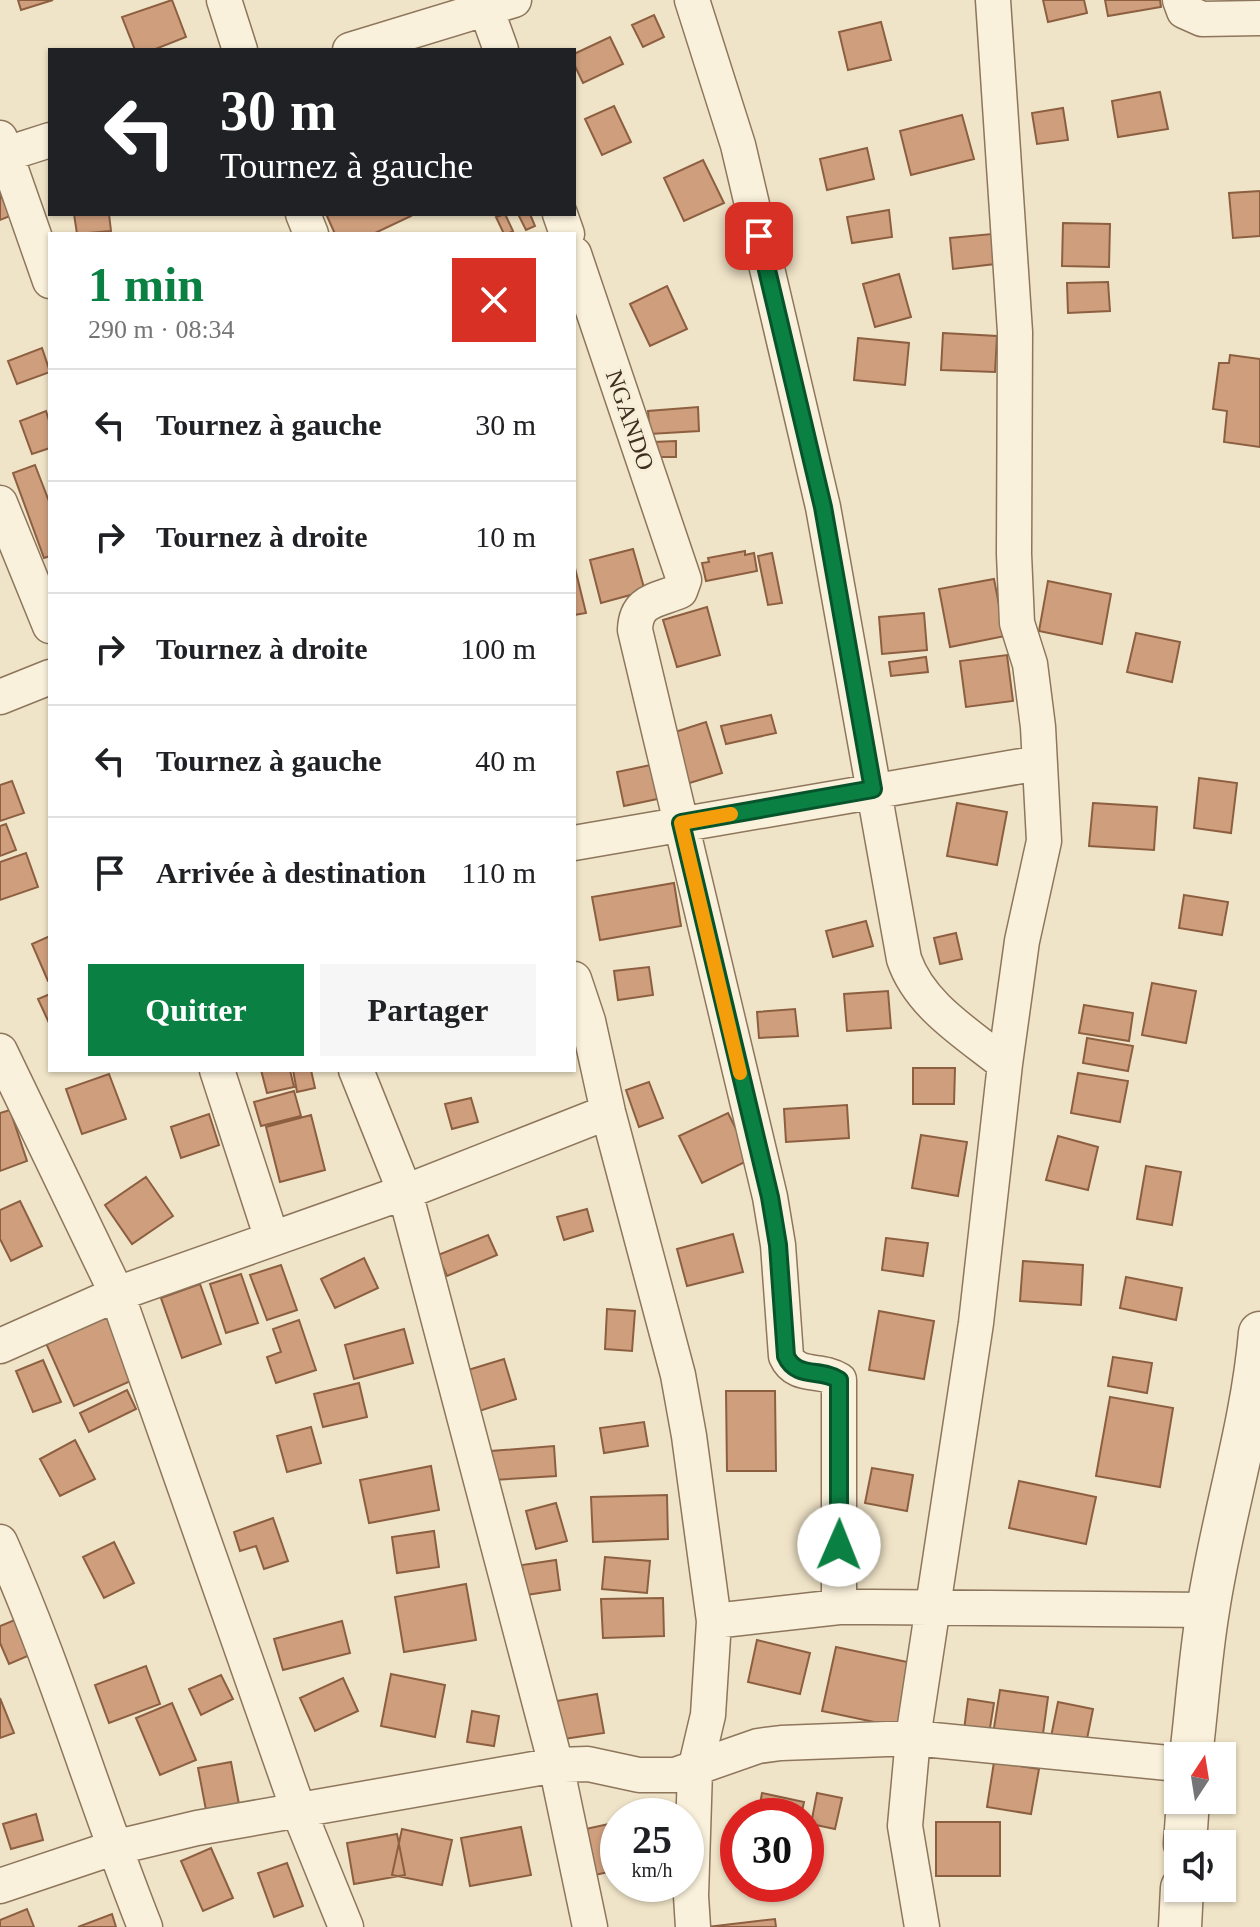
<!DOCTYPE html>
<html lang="fr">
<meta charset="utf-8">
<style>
:root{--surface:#fff;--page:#f6f6f6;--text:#202124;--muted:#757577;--line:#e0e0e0;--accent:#0b8043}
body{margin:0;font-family:Georgia,serif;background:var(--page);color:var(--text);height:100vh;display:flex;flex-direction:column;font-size:30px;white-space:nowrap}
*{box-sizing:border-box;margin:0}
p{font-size:26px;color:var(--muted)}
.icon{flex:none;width:44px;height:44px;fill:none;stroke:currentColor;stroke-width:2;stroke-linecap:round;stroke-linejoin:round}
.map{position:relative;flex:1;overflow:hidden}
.panel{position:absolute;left:48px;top:232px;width:528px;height:840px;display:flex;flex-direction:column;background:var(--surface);border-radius:0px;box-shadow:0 2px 6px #0004}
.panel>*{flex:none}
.guide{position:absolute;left:48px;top:48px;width:528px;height:168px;border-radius:0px;box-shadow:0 2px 6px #0004;background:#202124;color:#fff;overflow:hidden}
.needle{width:52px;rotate:12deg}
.tools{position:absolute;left:1164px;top:1742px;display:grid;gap:16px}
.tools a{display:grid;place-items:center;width:72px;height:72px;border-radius:0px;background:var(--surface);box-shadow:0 2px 6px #0004;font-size:40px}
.speed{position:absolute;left:600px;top:1798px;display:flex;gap:16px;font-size:40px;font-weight:700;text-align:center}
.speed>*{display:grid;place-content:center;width:104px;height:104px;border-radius:50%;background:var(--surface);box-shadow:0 2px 6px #0004;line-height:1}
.speed small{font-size:20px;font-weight:400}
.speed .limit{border:12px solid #d22;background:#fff;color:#111}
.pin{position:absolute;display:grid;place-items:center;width:68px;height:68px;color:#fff;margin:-34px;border-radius:16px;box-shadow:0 4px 12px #0006}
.me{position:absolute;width:88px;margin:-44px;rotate:1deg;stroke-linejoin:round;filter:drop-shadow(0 0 6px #0008)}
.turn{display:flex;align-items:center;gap:28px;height:168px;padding:0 40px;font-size:36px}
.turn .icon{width:104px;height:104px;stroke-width:2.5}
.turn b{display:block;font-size:56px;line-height:68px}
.round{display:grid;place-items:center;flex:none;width:84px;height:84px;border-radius:0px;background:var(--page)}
.headline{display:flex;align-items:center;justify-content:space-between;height:136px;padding:0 40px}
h1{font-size:48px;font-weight:700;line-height:60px;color:var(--accent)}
.primary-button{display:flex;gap:16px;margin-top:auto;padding:16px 40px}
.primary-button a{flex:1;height:92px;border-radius:0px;background:var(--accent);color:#fff;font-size:32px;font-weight:700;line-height:92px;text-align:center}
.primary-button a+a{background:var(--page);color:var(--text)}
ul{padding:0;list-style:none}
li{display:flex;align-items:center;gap:24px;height:112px;padding:0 40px;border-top:2px solid var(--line)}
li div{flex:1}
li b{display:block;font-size:30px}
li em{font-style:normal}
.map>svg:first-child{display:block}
</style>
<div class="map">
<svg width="1260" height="1927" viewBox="0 0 1260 1927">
<rect width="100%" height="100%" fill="#f0e4c8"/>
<path fill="#cf9f7d" stroke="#8d5f41" stroke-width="2" d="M18,0H53L21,10Z
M172,0L186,37L153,50H135L122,17Z
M1043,0H1084L1087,13L1048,22Z
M1105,0H1160L1161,7L1108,16Z
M654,15L664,37L643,47L632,25Z
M881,22L891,60L848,70L839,32Z
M610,37L623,64L583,83L574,64V54Z
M1160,92L1168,129L1118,137L1112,101Z
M614,106L631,142L602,155L585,119Z
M1063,108L1068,140L1037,144L1032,113Z
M962,115L974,159L911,175L900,131Z
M867,148L874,179L827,190L820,159Z
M703,160L724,203L684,221L664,178Z
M1260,191V236L1233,238L1229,193Z
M0,193L10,216L0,220Z
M889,210L892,237L852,243L847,217Z
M74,214H109L111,231L77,234Z
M330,214H410L411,216L373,234H335L327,216Z
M505,214L513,231L507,234H504L496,217Z
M518,214H530L535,226L526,230Z
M1063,223L1110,224L1109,267L1062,266Z
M992,234L995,264L953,269L950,238Z
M899,274L911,317L875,327L863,284Z
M1108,282L1110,311L1068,313L1067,283Z
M667,286L687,329L650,346L630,304Z
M943,333L997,336L995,372L941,370Z
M858,338L909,343L905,385L854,380Z
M42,348L50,372L17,384L8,361Z
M1230,355L1260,359V447L1224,442L1227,411L1213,409L1219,363H1229Z
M698,407L699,431L650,434L648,411Z
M46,411L50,424V448L32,454L20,421Z
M676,441V457H653V442Z
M35,465L50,504V556L44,558L13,473Z
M633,549L645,591L601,603L590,560Z
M745,551V555L754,553L757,571L706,581L702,563L709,562L708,558Z
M772,553L782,603L768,605L758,556Z
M574,564L586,613L574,615Z
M994,579L1005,636L950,647L939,589Z
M1048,581L1111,594L1102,644L1039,631Z
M707,607L720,655L677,667L663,620Z
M924,613L927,650L882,654L879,617Z
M1136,633L1180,642L1172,682L1127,672Z
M1007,655L1013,701L966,707L960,661Z
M926,657L928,672L891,676L889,662Z
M771,715L776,733L726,744L721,726Z
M706,722L722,773L683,785L666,735Z
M660,763L667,797L624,806L617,772Z
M1199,778L1237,783L1231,833L1194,828Z
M12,781L24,813L0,821V785Z
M957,803L1007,812L997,865L947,856Z
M1093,803L1157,807L1154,850L1089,846Z
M6,824L16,850L0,856V826Z
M26,853L38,887L0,900V862Z
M674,883L681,926L600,940L592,897Z
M1184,895L1228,902L1222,935L1179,928Z
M866,921L873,946L833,957L826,931Z
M956,933L962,959L940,964L934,938Z
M50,936V981H48L32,944Z
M649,967L653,995L618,1000L614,971Z
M1152,983L1196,991L1186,1043L1142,1035Z
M888,991L891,1028L847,1031L844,994Z
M50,994V1025L38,999Z
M1084,1005L1133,1013L1129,1041L1079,1033Z
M795,1009L798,1036L759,1038L757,1012Z
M1087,1038L1133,1046L1128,1071L1083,1063Z
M913,1068H955L954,1104H913Z
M261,1070H290L294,1087L267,1093Z
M293,1070H311L315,1088L297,1092Z
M1078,1073L1128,1081L1120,1122L1071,1113Z
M109,1074L126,1119L82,1134L66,1089Z
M649,1082L663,1118L639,1127L626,1090Z
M294,1091L301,1116L261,1126L254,1102Z
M471,1098L478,1122L452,1129L445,1104Z
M847,1105L849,1138L786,1142L784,1109Z
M10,1110L27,1161L0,1171V1113Z
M728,1113L751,1159L702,1183L679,1136Z
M209,1114L219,1145L181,1158L171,1127Z
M311,1115L325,1170L280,1182L266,1127Z
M921,1135L967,1142L958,1196L912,1188Z
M1058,1136L1098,1147L1088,1190L1046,1180Z
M1146,1166L1181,1172L1172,1225L1137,1219Z
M146,1177L173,1216L132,1244L105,1205Z
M20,1201L42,1246L11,1261L0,1239V1210Z
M587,1209L593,1231L564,1240L557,1217Z
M733,1234L743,1272L687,1286L677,1249Z
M488,1235L497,1255L447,1276L438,1255Z
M886,1238L928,1243L923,1276L882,1270Z
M364,1258L378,1288L335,1308L321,1279Z
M1023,1261L1083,1265L1081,1305L1020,1301Z
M281,1265L297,1310L267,1320L250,1275Z
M241,1274L258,1323L226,1333L210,1284Z
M1126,1277L1182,1288L1176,1320L1120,1308Z
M200,1284L221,1344L182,1358L161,1298Z
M607,1309L635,1311L632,1351L605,1349Z
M113,1311L142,1376L74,1406L45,1341Z
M879,1311L934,1321L924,1379L869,1370Z
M299,1320L316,1370L276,1383L267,1357L281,1352L273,1329Z
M404,1329L413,1363L354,1379L345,1345Z
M1113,1357L1152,1363L1147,1393L1108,1386Z
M504,1359L516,1399L467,1415L455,1374Z
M43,1360L61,1402L33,1412L16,1371Z
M359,1383L367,1417L323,1427L314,1394Z
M127,1390L136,1409L89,1432L80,1413Z
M726,1391H775L776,1471H727Z
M1110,1397L1173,1408L1160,1487L1096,1476Z
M644,1422L648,1446L604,1453L600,1428Z
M311,1427L321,1463L287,1472L277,1436Z
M75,1440L95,1479L60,1496L40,1459Z
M554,1446L556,1476L493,1480L491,1451Z
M431,1466L439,1510L369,1523L360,1480Z
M872,1468L913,1475L907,1511L865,1503Z
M1019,1481L1096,1497L1086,1544L1009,1528Z
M667,1495L668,1539L593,1542L591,1497Z
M556,1503L567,1541L536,1549L526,1511Z
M273,1518L288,1561L264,1569L256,1546L240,1551L234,1532Z
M434,1531L439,1567L397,1573L392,1537Z
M114,1542L134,1583L104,1598L83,1557Z
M605,1557L650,1561L647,1593L602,1589Z
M556,1560L560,1590L526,1595L522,1565Z
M466,1584L476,1640L404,1652L395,1597Z
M663,1598L664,1636L603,1638L601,1599Z
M22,1617L37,1652L9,1664L0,1643V1626Z
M342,1621L350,1653L283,1670L274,1639Z
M757,1640L810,1653L800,1694L748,1682Z
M836,1647L912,1663L898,1727L822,1711Z
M146,1666L160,1704L109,1723L95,1685Z
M391,1674L445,1685L435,1737L381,1726Z
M221,1675L233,1699L201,1715L189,1689Z
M343,1678L358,1711L315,1731L300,1698Z
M1000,1690L1048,1697L1042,1741L993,1734Z
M597,1694L604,1733L557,1740L551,1702Z
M0,1698L14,1733L0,1738Z
M968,1699L994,1703L989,1734L964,1730Z
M1058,1702L1093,1709L1085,1749L1050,1742Z
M172,1703L196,1760L160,1775L136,1718Z
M472,1711L499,1716L494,1746L467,1742Z
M231,1762L239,1804L206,1810L198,1768Z
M994,1762L1039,1769L1031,1814L987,1807Z
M762,1793L804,1802L801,1816H758Z
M817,1793L842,1798L835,1829L811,1824Z
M36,1814L43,1840L11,1849L3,1824Z
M618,1822V1870L590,1876L581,1830Z
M936,1822H1000V1876H936Z
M521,1827L531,1875L470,1886L461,1838Z
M402,1829L452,1840L442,1885L392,1875Z
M397,1834L405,1875L354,1884L347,1843Z
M211,1848L233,1898L203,1911L181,1861Z
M287,1863L303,1906L274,1917L258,1873Z
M27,1909L34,1927H0V1920Z
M112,1914L116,1927H78Z
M775,1919L776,1927H707Z"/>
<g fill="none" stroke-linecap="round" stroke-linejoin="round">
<g stroke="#8d765c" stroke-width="37">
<path id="minor" d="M224,0L240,50
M483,0L501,50
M692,0L738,145L823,507L904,959C920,1006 968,1034 1005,1064
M1180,0L1184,11L1202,19L1260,18
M350,50L514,0
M0,138L50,281
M0,156L50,140
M303,214L311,234
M560,214L567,234
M574,254L684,580L680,591C656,601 636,600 635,630L770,1197L778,1245L786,1356C796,1379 821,1368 839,1380V1607
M0,503L50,626
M0,697L50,677
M574,843L1039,763
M574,979L588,1021L608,1112L678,1375L689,1436L714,1621L708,1715L695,1770L691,1896L693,1927
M0,1051L117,1294L298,1809L346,1927
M217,1070L272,1239
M356,1070L405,1192L556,1765L590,1927
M0,1346L117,1294L405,1192L608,1112
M0,1542C56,1667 94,1799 145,1927
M714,1621L839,1607H872L1208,1610
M0,1886L113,1848L197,1828L556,1765L588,1764L639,1775H675L758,1746L781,1743L913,1738L1178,1764
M922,1927L905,1826L913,1738L976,1323L1005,1064L1022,941L1044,841L1038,727L1030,664L1017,623L1014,554L1015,332L993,0"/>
</g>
<g stroke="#8d765c" stroke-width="45">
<path id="tertiary" d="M1191,1756C1197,1707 1200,1658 1208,1610C1222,1517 1252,1427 1260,1333
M1185,1844L1188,1800
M1180,1927L1182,1888"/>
</g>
<use href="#minor" stroke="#faf1dc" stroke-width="34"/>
<use href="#tertiary" stroke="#faf1dc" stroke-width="42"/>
</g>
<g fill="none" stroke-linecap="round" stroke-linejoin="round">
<g stroke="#07532c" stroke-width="20">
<path id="route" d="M759,236L823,507L873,789L681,823L770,1197L778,1245L786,1356C796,1379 821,1368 839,1380V1545"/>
</g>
<use href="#route" stroke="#0b8043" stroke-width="14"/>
<path stroke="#f59e0b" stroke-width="14" d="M731,814L681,823L740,1073"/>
</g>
<g text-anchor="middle" stroke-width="6" stroke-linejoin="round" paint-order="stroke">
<g font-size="24" fill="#3d2e20" stroke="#f7eed8">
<text transform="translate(630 420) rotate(71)" y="8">NGANDO</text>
</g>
</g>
</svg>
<div class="tools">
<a><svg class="needle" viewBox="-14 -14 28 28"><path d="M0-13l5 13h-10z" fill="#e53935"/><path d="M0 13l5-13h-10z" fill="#757577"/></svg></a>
<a><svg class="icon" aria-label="sound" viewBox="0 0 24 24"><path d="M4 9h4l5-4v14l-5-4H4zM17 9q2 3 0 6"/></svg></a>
</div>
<div class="speed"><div>25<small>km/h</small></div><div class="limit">30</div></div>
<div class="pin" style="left:759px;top:236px;background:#d93025"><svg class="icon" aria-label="arrive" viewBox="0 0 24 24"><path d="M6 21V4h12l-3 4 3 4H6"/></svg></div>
<svg class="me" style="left:839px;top:1545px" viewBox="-20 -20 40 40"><circle r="19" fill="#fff"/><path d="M0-13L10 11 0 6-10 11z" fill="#0b8043"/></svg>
<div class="guide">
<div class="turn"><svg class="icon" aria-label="left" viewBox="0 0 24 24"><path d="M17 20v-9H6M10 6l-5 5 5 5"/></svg><div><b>30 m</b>Tournez à gauche</div></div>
</div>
<section class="panel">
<div class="headline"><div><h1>1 min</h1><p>290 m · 08:34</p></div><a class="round" style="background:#d93025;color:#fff"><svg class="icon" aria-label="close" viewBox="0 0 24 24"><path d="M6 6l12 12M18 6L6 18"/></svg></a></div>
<ul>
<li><svg class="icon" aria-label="left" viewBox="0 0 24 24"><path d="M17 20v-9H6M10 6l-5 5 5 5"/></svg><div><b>Tournez à gauche</b></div><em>30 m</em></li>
<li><svg class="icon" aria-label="right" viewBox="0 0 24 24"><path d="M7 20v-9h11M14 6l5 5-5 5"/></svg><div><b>Tournez à droite</b></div><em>10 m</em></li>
<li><svg class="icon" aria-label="right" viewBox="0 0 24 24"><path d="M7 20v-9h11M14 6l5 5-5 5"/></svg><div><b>Tournez à droite</b></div><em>100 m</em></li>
<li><svg class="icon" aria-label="left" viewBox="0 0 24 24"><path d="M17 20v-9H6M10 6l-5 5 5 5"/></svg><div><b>Tournez à gauche</b></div><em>40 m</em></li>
<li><svg class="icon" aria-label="arrive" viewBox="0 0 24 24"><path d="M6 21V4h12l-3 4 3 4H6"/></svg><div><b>Arrivée à destination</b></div><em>110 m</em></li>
</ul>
<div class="primary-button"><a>Quitter</a><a>Partager</a></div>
</section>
</div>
